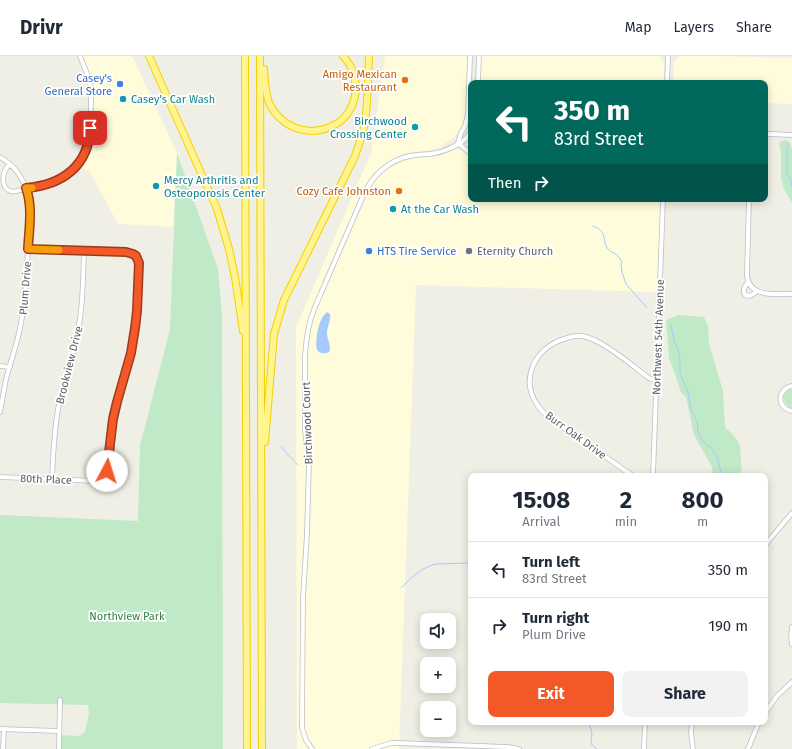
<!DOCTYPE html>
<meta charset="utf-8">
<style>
:root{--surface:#fff;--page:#f2f2f3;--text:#1f2937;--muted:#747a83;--line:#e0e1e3;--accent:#f35828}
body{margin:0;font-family:"Fira Sans",sans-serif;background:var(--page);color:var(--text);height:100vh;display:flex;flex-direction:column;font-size:15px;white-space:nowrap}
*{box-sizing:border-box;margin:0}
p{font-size:13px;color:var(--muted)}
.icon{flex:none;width:22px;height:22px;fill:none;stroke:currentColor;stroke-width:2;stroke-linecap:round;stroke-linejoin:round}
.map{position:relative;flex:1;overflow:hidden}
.side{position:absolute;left:468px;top:417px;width:300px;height:252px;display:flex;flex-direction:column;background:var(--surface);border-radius:8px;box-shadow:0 2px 10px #0003}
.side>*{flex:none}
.banner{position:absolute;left:468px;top:24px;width:300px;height:122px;border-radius:8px;box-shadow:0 2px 10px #0003;background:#00695c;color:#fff;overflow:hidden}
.tools{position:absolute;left:420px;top:557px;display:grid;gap:8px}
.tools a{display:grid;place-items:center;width:36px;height:36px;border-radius:8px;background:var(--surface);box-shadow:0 2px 10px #0003;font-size:20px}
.pin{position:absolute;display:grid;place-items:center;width:34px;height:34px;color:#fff;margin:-17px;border-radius:8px;box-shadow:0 2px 6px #0006}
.me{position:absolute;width:44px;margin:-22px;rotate:5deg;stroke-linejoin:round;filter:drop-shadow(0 0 3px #0008)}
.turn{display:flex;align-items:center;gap:14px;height:84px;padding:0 20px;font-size:18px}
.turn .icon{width:52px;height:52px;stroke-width:2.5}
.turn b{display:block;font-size:28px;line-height:34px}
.then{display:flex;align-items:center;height:38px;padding:0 20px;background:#0003;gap:8px;font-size:15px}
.eta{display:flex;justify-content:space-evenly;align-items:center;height:68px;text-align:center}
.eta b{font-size:24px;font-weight:700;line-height:28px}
.cta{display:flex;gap:8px;margin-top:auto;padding:8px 20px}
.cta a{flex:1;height:46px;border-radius:8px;background:var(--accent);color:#fff;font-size:16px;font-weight:700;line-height:46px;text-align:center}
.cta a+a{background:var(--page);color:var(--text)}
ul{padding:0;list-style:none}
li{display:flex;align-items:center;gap:12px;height:56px;padding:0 20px;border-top:1px solid var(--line)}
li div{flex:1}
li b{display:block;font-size:15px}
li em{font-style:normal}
header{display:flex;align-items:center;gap:24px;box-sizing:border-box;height:56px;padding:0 20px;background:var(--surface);border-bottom:1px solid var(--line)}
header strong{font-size:19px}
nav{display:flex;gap:22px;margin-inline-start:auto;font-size:14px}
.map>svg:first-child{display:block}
</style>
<header>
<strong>Drivr</strong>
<nav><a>Map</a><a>Layers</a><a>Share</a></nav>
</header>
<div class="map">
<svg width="792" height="693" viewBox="0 0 792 693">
<rect width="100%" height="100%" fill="#f0efe5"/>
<path fill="#fffcdb" d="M80,0H130L133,2L177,97L173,171L118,168L90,116L77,109L89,86L91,38Z
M385,0H466L468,3V11L466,56L464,65L460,74L454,81L442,90L433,94L412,96L401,99L384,108L375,116L364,131L322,226H329L367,138L373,127L382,117L392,110L403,105L415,102L438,100L458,93L461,94L471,101V143H661L657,236L416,229L399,693H297L296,271L371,97Z
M481,0H659L662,3L664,6V27H480Z
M680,0H720L792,2V48L765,47V27H673L674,7L676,4Z"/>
<path fill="#c0e9c7" d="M785,84L790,86L792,94V147L784,133L781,122V98L779,87Z
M177,97L218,213L222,261L223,693H59V679L81,680V678L85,676L89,658L88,649L0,647V459L138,465L140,390L170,273Z
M679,259L704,261L708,271L709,287L723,335L725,371L736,382L740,390L742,420H713L712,411L694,379L686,341L681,336L669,302L666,264Z
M792,332V352C784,349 782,343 786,336Z"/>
<path fill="#a6caff" d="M327,256L330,258C331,265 327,271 327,277C327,284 332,290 329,296C324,298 320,298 317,294C315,284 318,264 326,257Z"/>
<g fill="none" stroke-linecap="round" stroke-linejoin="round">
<path stroke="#a6caff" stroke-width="1" d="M787,90V118L791,123L792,131
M593,170C609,177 601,183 608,193C610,196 613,196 616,198C618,200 620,203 622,206L621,208L622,216L626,228L647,252
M671,269L674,285L676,289L678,292L680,307V318L688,336L691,354L697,365L698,376L702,384L706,389L709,390L712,393L717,401L721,415L724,420
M281,390L287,398L298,409
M401,532C411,522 422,511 436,508L471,507
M589,666L592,678L591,688L597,693"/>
<g stroke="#bcbdc4" stroke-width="5.5">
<path id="minor" d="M478,27L479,0
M667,27L668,0
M765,79L770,78L792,79
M458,87L461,77L465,70L468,58L470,0
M458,87L471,98
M0,101C35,122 30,156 28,191C27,216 26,242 21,267C18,286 11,304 6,323C4,334 2,345 0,356
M10,108C2,115 0,131 10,135C15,137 20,134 25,133C34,131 44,130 52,126C72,118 87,102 90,81L91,47V31L88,20L80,0
M749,143L747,217C747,242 775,238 792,238
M748,226C745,230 742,234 745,239C751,241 752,239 757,235
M0,310L10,311
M792,330C777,333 776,352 792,355
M633,420C614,407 595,393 576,380C563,371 547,363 538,350C519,323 535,292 564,283C570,281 576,279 582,280C600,282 633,310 649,322L656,325
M653,420L663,143
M0,421L94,425C99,424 103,422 106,417C109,412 108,403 109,396C110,385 111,374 113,363C118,338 127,314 132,289C138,263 138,237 139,210C138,202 134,197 126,196L28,193
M52,423C53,400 54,376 58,353C63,328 73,305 77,280C83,252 83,223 84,195
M765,489L792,457
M792,571L791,579L792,588
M765,657L777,640L792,626
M692,666L691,677L693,693
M0,673L59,675
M3,693L4,673
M59,693L60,644
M312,693L306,684L302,672L303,542L307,477L309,406L305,374V300C306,283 308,267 315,251L364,138C373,119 389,104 410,100C418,98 427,99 435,97C443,96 456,90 463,85C467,82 469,79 471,75
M372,693L391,687H398L508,691L519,693
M644,693L645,666
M748,693L759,666"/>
</g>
<g stroke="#f5d000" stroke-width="8">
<path id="highway" d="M149,0L217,153L229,193L235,221L243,275
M245,0L247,693
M260,0L262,693
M264,13C265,25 265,38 270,49C282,71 307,81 330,71C334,69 339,67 343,63C360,45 360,18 343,0
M265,386L274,278L284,244L355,100C359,89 363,78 365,66C368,45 368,22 369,0"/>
</g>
<use href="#minor" stroke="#fff" stroke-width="4"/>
<use href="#highway" stroke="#fff48d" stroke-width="6"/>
</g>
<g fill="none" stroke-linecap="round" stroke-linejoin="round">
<g stroke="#9e391a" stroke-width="10">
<path id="route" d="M90,72C89,110 62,129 26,132C33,151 29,173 28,193L126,196L133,198L136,200L139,207L137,255L135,272L131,297L117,346L113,363L110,388L107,415"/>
</g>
<use href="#route" stroke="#f35828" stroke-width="7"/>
<path stroke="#f59e0b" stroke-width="7" d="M32,132H26C33,151 29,173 28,193L59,194"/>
</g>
<g fill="#e8710a" stroke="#fff" stroke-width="1.5">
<circle cx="405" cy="24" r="4"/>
<circle cx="399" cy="135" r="4"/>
</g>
<g fill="#3f7fe0" stroke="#fff" stroke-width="1.5">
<circle cx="120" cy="28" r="4"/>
<circle cx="369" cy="195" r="4"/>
</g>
<g fill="#0f9aa8" stroke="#fff" stroke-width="1.5">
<circle cx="123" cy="43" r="4"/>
<circle cx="415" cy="71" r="4"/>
<circle cx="156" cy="130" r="4"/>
<circle cx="393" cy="153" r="4"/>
</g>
<circle fill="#6b7280" stroke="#fff" stroke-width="1.5" cx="469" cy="195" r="4"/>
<g text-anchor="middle" stroke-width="3.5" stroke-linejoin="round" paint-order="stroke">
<g font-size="11" fill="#c56008" stroke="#fff" text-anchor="end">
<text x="397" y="22">Amigo Mexican<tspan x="397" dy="13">Restaurant</tspan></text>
<text x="391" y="139">Cozy Cafe Johnston</text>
</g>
<g font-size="11" fill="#366cbe" stroke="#fff" text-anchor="end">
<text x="112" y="26">Casey's<tspan x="112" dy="13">General Store</tspan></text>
<text x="377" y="199" text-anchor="start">HTS Tire Service</text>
</g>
<g font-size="11" fill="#0d838f" stroke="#fff" text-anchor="start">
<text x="131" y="47">Casey's Car Wash</text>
<text x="407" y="69" text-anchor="end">Birchwood<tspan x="407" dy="13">Crossing Center</tspan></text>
<text x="164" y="128">Mercy Arthritis and<tspan x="164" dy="13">Osteoporosis Center</tspan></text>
<text x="401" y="157">At the Car Wash</text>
</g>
<g font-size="11" fill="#5b616d" stroke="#fff" text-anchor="start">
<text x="477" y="199">Eternity Church</text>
</g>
<g font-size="11" fill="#5c5f66" stroke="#fff">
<text transform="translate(25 232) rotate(-85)" y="4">Plum Drive</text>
<text transform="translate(658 281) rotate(-88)" y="4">Northwest 54th Avenue</text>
<text transform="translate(69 309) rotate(-76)" y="4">Brookview Drive</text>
<text transform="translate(307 367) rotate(-92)" y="4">Birchwood Court</text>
<text transform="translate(576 379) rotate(36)" y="4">Burr Oak Drive</text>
<text transform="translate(46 423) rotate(2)" y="4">80th Place</text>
</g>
<g font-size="11" fill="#308241" stroke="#fff">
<text x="127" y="564">Northview Park</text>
</g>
</g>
</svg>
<div class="tools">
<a><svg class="icon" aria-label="sound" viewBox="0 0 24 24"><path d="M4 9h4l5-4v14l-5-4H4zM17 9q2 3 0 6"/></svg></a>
<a>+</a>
<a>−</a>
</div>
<div class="pin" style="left:90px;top:72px;background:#d93025"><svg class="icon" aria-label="arrive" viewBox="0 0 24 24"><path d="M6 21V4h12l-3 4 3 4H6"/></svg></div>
<svg class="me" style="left:107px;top:415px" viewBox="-20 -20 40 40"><circle r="19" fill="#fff"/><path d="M0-13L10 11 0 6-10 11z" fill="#f35828"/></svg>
<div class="banner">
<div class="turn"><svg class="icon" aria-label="left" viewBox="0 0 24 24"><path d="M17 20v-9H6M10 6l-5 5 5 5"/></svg><div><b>350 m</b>83rd Street</div></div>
<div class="then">Then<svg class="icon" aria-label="right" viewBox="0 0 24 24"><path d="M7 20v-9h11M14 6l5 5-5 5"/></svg></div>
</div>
<section class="side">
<div class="eta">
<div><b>15:08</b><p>Arrival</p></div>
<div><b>2</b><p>min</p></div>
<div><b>800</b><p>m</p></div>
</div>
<ul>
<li><svg class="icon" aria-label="left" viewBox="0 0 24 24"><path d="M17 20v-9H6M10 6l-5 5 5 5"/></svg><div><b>Turn left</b><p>83rd Street</p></div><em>350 m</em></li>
<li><svg class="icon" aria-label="right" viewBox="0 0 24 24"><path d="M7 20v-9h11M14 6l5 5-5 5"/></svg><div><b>Turn right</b><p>Plum Drive</p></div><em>190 m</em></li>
</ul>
<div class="cta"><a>Exit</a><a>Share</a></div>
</section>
</div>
